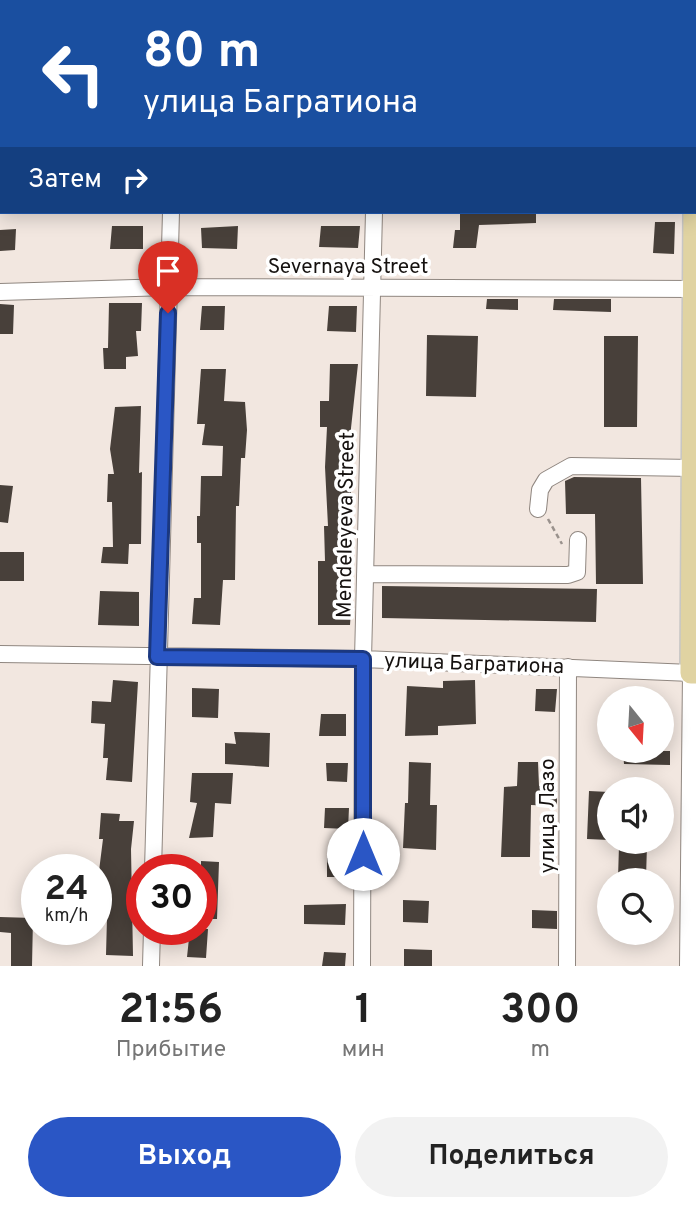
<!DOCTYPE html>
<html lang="ru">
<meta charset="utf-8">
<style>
:root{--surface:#fff;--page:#f2f2f2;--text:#222;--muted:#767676;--accent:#2a56c5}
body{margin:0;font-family:Overpass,sans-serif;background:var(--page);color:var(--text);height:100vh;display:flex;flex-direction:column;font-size:26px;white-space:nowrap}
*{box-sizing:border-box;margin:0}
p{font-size:23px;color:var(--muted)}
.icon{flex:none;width:38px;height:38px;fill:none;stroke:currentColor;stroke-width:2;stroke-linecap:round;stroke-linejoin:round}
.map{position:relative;height:966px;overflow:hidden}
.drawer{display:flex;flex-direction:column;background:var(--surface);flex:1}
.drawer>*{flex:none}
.hud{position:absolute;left:0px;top:0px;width:696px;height:214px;box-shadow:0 4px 18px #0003;background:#1a4fa0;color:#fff;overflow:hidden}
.needle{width:46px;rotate:162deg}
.controls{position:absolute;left:597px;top:686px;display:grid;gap:14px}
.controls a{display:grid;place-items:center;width:77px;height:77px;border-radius:50%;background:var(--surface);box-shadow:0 4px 18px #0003;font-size:35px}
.speed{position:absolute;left:21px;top:854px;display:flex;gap:14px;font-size:35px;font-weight:700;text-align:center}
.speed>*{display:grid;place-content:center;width:91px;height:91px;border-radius:50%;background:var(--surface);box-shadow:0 4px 18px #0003;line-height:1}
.speed small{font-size:18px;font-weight:400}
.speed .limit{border:10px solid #d22;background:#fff;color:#111}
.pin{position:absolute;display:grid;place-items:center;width:60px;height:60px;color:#fff;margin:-72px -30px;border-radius:50% 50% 50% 0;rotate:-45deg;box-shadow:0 0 7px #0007}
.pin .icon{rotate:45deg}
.me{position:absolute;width:77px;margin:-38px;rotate:0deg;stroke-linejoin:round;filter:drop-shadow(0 0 5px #0008)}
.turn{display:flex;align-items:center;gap:24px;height:147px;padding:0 28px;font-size:32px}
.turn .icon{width:91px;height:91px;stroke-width:2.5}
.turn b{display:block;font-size:49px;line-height:60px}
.then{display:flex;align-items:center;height:66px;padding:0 28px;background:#0003;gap:14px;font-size:26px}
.eta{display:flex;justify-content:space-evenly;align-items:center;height:119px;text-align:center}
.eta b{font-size:42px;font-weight:700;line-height:49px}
.button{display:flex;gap:14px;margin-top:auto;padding:14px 28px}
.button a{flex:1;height:80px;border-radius:42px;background:var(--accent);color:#fff;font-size:28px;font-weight:700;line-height:80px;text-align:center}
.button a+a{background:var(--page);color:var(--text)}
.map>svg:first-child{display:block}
</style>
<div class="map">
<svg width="696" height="966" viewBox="0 0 696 966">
<rect width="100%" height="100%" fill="#f2e7e0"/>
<path fill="#48403a" d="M460,212H536V223L479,225L476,248H453L455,230H460Z
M655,222H675L674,254L653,253Z
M112,226H143V249H110Z
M238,226L237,249L202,248L201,228Z
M321,226H360L358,248L319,247Z
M16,229L15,250L0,251V230Z
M487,299H518V310L486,309Z
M554,299H611V312L553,310Z
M109,303H142L141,331H136L138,356L126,357V369H104L103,348H108Z
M0,304L14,305L13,334H0Z
M202,306H225L224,330H200Z
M329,306H357L356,332L327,331Z
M427,335L478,336L476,397L426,396Z
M604,336H638L637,427H604Z
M330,364H358L351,428V507H348L349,597H352L350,625H318V561H325L324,526H328L325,467L327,427H320V401H329Z
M201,369H226L224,401L245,402L247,430L245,458H241L239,506H236L235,580H223L220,625L192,624L194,598H201V543H197V516H200L201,476H222L223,446L202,445L205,424H197Z
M141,406L139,473L142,472L141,544H129L128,564L101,563L103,547H113L112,502H107L108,474H114L110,449L115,407Z
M574,477L641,478L643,584H596L595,514H566L565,481Z
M0,485L13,486L8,523L0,522Z
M0,552H24V581H0Z
M382,586L597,589L596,622L382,618Z
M100,591L139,592V626L98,625Z
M113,680L138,682L132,782L106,780L108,758H103L105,724L91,723L92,701L111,702Z
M475,680L476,724L438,726V735L405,736L407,686L443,688V681Z
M192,688L219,689L218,718L192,717Z
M536,689H557L555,712L535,711Z
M321,714H346V736H319Z
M234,732L270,733L269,767L225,764V743L236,744Z
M623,751H670V765L624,764Z
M409,762L431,763L430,805H437L436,850L403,848L405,803H408Z
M518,762H538L539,786L557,785V806L531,805L530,857H501L504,787L517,786Z
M326,763H348L347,782L327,781Z
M192,773H233L231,804L215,803L213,837L189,838L197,803L190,802Z
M589,791L609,792V840L587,839Z
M325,808H349L348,829L324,828Z
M101,813L120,814L119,821H134L131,849L133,956L106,955L107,917H101L105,879H98L103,839H99Z
M647,845L646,878H618L619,846Z
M327,858L347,859V877H327Z
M201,861L219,862L217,919H201Z
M403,900L429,901L428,923L403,922Z
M346,904L345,925L304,924V905Z
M532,910L557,911V929L532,928Z
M0,917L33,918L32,966H11V933L0,932Z
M190,929H208L206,958L187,957Z
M404,949L432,950V966H404Z
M324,952L346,953L345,966H322Z"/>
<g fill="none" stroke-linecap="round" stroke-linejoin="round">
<g stroke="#908780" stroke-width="18">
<path id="minor" d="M178,2V0
M380,2V0
M0,292L169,287L696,289
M538,509L540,490L546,480L571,466L693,468
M365,574L568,575L577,572L578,540
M0,654L363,659L691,673L688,966
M153,870L171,212
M151,966L152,929
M362,966L363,659L374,212
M567,966L568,667"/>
</g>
<g stroke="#c7c6c5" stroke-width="24">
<path id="major" d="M694,2V0
M694,212L691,673H696"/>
</g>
<path stroke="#9a928d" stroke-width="2.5" stroke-dasharray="5 3.5" stroke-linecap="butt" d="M548,519L562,544"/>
<use href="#minor" stroke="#fff" stroke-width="16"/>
<use href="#major" stroke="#e0d3a2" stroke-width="21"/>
</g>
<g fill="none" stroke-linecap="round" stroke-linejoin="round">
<g stroke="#1b3880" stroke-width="18">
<path id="route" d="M168,313L157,657L363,659V854"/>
</g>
<use href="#route" stroke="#2a56c5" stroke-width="12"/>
</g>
<g text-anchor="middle" stroke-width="7" stroke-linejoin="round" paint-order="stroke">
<g font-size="21" fill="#15110f" stroke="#fff">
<text x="348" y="273">Severnaya Street</text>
<text transform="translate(345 525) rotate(-89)" y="7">Mendeleyeva Street</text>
<text transform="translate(474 663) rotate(2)" y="7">улица Багратиона</text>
<text transform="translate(547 816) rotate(-90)" y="7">улица Лазо</text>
</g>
</g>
</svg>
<div class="controls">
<a><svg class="needle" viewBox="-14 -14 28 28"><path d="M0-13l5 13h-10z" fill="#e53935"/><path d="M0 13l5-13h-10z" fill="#767676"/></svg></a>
<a><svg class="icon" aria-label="sound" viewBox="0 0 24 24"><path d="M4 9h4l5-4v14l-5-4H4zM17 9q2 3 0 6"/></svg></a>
<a><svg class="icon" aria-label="search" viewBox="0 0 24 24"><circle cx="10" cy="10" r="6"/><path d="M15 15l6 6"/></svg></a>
</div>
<div class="speed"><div>24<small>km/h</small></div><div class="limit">30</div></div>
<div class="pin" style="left:168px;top:313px;background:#d93025"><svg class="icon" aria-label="arrive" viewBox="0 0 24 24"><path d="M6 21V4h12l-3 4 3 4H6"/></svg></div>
<svg class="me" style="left:363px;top:854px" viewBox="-20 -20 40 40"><circle r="19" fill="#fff"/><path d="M0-13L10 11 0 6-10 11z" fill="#2a56c5"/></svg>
<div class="hud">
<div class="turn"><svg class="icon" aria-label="left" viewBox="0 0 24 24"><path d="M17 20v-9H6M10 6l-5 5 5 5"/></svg><div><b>80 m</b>улица Багратиона</div></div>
<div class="then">Затем<svg class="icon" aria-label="right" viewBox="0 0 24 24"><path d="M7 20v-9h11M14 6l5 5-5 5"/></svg></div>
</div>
</div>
<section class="drawer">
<div class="eta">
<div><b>21:56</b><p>Прибытие</p></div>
<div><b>1</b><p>мин</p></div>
<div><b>300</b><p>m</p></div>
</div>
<div class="button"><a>Выход</a><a>Поделиться</a></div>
</section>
